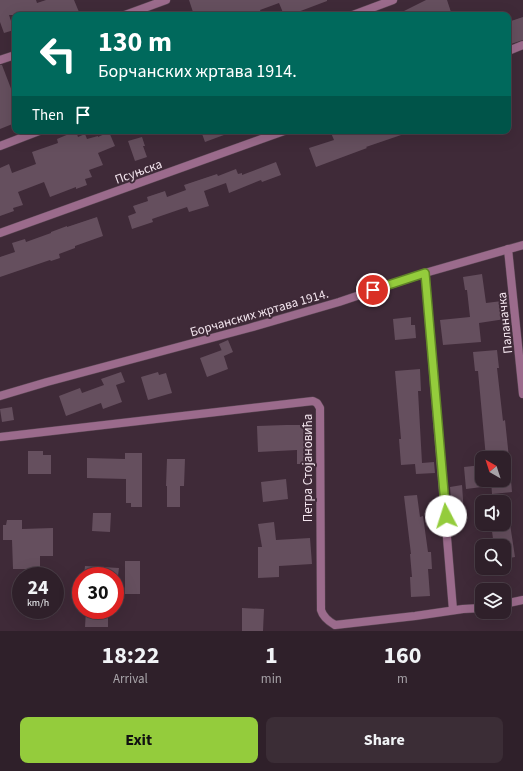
<!DOCTYPE html>
<meta charset="utf-8">
<style>
:root{--surface:#2f202a;--page:#3b2d36;--text:#f1f3f6;--muted:#a7a3a8;--line:#4a3e47;--accent:#94cc3c}
body{margin:0;font-family:"Source Sans 3",sans-serif;background:var(--page);color:var(--text);height:100vh;display:flex;flex-direction:column;font-size:15px;white-space:nowrap}
*{box-sizing:border-box;margin:0}
p{font-size:13px;color:var(--muted)}
.icon{flex:none;width:22px;height:22px;fill:none;stroke:currentColor;stroke-width:2;stroke-linecap:round;stroke-linejoin:round}
.map{position:relative;height:631px;overflow:hidden}
.panel{display:flex;flex-direction:column;background:var(--surface);flex:1}
.panel>*{flex:none}
.banner{position:absolute;left:12px;top:12px;width:499px;height:122px;border-radius:8px;box-shadow:0 4px 16px #0002,0 0 0 1px var(--line);background:#00695c;color:#fff;overflow:hidden}
.needle{width:26px;rotate:321deg}
.buttons{position:absolute;left:475px;top:451px;display:grid;gap:8px}
.buttons a{display:grid;place-items:center;width:36px;height:36px;border-radius:8px;background:var(--surface);box-shadow:0 4px 16px #0002,0 0 0 1px var(--line);font-size:20px}
.speed{position:absolute;left:12px;top:567px;display:flex;gap:8px;font-size:20px;font-weight:700;text-align:center}
.speed>*{display:grid;place-content:center;width:52px;height:52px;border-radius:50%;background:var(--surface);box-shadow:0 4px 16px #0002,0 0 0 1px var(--line);line-height:1}
.speed small{font-size:10px;font-weight:400}
.speed .limit{border:6px solid #d22;background:#fff;color:#111}
.pin{position:absolute;display:grid;place-items:center;width:34px;height:34px;color:#fff;margin:-17px;border:2px solid #fff;border-radius:50%;box-shadow:0 1px 4px #0007}
.me{position:absolute;width:44px;margin:-22px;rotate:355deg;stroke-linejoin:round;filter:drop-shadow(0 0 3px #0008)}
.turn{display:flex;align-items:center;gap:14px;height:84px;padding:0 20px;font-size:18px}
.turn .icon{width:52px;height:52px;stroke-width:2.5}
.turn b{display:block;font-size:28px;line-height:34px}
.then{display:flex;align-items:center;height:38px;padding:0 20px;background:#0003;gap:8px;font-size:15px}
.eta{display:flex;justify-content:space-evenly;align-items:center;height:68px;text-align:center}
.eta b{font-size:24px;font-weight:700;line-height:28px}
.action{display:flex;gap:8px;margin-top:auto;padding:8px 20px}
.action a{flex:1;height:46px;border-radius:8px;background:var(--accent);color:#111;font-size:16px;font-weight:700;line-height:46px;text-align:center}
.action a+a{background:var(--page);color:var(--text)}
.map>svg:first-child{display:block}
</style>
<div class="map">
<svg width="523" height="631" viewBox="0 0 523 631">
<rect width="100%" height="100%" fill="#3f2a38"/>
<path fill="#654f5e" d="M0,0H36L37,3L46,0H74L79,12L71,15H9L14,30L4,33L0,22Z
M189,0H327V1L290,15H284L279,3L260,10L262,15H194Z
M426,0H447L452,15H396Z
M523,17V40L508,45V22Z
M0,65H2L15,99V123L0,129Z
M76,131L78,137L85,134L87,139L98,136V137L109,132L115,146L98,153L103,165L89,170L92,177L85,179L87,185L76,189V187L50,197L44,182L18,192L23,205L13,208L14,211L0,216V168L9,164L12,173L36,164L32,152L58,143L57,139Z
M201,131H232V132L205,142Z
M337,131H407V133L366,147L367,148L316,167L309,148L334,140L331,133Z
M142,137L145,146H143L147,157L135,161L128,141Z
M276,162L281,175L262,182L261,180L229,193L226,183L204,191L209,206L189,212L187,207L152,219L153,222L132,229L128,216L136,213L133,206L148,201L147,197L165,191L167,197L186,190L184,185L217,174L218,176L236,169L238,174L242,173V175Z
M97,217L103,236L75,246V248L59,254L60,258L51,261L50,260L0,277V257L15,252L12,243L25,239L26,242L51,233V232L67,226V227Z
M482,274L486,303L502,301L505,319L479,323L481,342L443,345L440,320L470,317L467,290H465L463,277Z
M411,317V325H415L416,338L395,340L393,319Z
M228,340L233,352L224,356L219,344Z
M222,350L228,369L207,377L200,358Z
M497,350L499,368H497L503,421L505,420L509,458H486L478,371H475L473,352Z
M420,369L421,391H418L422,463L434,462L435,473L416,474L415,464L401,465L399,439H401L395,371Z
M121,372L125,382L116,385L122,402L103,409L101,403L66,416L59,396L80,388L82,393L104,385L101,379Z
M158,372L159,375L166,373L172,393L148,400L141,377Z
M12,407L14,420L2,422L0,409Z
M286,425H309L310,464H297V450L258,452L257,426Z
M28,451H43V455H51V474H28Z
M125,453H142V507H131V503H126V479L87,478V458L125,459Z
M167,459H185L184,486H180V507H167V486H166Z
M482,465V487L466,489L464,467Z
M286,479L288,499L263,502L261,482Z
M491,480H511L512,492L492,494Z
M462,485L464,513L452,514L450,487Z
M417,495L420,517L423,516L428,552H431L432,569H428L430,596L411,597L410,577H412L410,554H411L404,496Z
M93,513H111L110,532L92,531Z
M7,520H22V529L53,528V556H40V569H13L12,540H3V525H6Z
M274,522L276,540L310,538L312,564L279,566V577L258,578V547H262L258,524Z
M491,524H510L515,557L504,559V546H494Z
M125,561H140V594H125Z
M85,566L119,568L118,576H84Z
M242,608L264,609L263,631H242Z
M86,610H108V627H85Z"/>
<g fill="none" stroke-linecap="round" stroke-linejoin="round">
<g stroke="#5c4855" stroke-width="9">
<path id="minor" d="M125,15L166,0
M353,15L393,0
M508,51L523,45
M0,60L15,55
M0,146L39,131
M0,233L284,131
M508,249L523,394
M425,273L453,610
M0,396L47,382L249,328L339,302L425,273L523,245
M0,437L313,401L317,403L320,408L321,610C323,617 328,621 335,625L415,616L463,609L482,608
M504,604L523,600"/>
</g>
<use href="#minor" stroke="#9b6b8c" stroke-width="8"/>
</g>
<g fill="none" stroke-linecap="round" stroke-linejoin="round">
<g stroke="#608527" stroke-width="10">
<path id="route" d="M373,290L425,273L446,516"/>
</g>
<use href="#route" stroke="#94cc3c" stroke-width="7"/>
</g>
<g text-anchor="middle" stroke-width="4" stroke-linejoin="round" paint-order="stroke">
<g font-size="13" fill="#f3e5ee" stroke="#3f2a38">
<text transform="translate(138 171) rotate(-20)" y="5">Псуњска</text>
<text transform="translate(259 312) rotate(-16)" y="5">Борчанских жртава 1914.</text>
<text transform="translate(504 323) rotate(-96)" y="5">Паланачка</text>
<text transform="translate(307 468) rotate(-90)" y="5">Петра Стојановића</text>
</g>
</g>
</svg>
<div class="buttons">
<a><svg class="needle" viewBox="-14 -14 28 28"><path d="M0-13l5 13h-10z" fill="#e53935"/><path d="M0 13l5-13h-10z" fill="#a7a3a8"/></svg></a>
<a><svg class="icon" aria-label="sound" viewBox="0 0 24 24"><path d="M4 9h4l5-4v14l-5-4H4zM17 9q2 3 0 6"/></svg></a>
<a><svg class="icon" aria-label="search" viewBox="0 0 24 24"><circle cx="10" cy="10" r="6"/><path d="M15 15l6 6"/></svg></a>
<a><svg class="icon" aria-label="layers" viewBox="0 0 24 24"><path d="M12 4l9 5-9 5-9-5zM3 14l9 5 9-5"/></svg></a>
</div>
<div class="speed"><div>24<small>km/h</small></div><div class="limit">30</div></div>
<div class="pin" style="left:373px;top:290px;background:#d93025"><svg class="icon" aria-label="arrive" viewBox="0 0 24 24"><path d="M6 21V4h12l-3 4 3 4H6"/></svg></div>
<svg class="me" style="left:446px;top:516px" viewBox="-20 -20 40 40"><circle r="19" fill="#fff"/><path d="M0-13L10 11 0 6-10 11z" fill="#94cc3c"/></svg>
<div class="banner">
<div class="turn"><svg class="icon" aria-label="left" viewBox="0 0 24 24"><path d="M17 20v-9H6M10 6l-5 5 5 5"/></svg><div><b>130 m</b>Борчанских жртава 1914.</div></div>
<div class="then">Then<svg class="icon" aria-label="arrive" viewBox="0 0 24 24"><path d="M6 21V4h12l-3 4 3 4H6"/></svg></div>
</div>
</div>
<section class="panel">
<div class="eta">
<div><b>18:22</b><p>Arrival</p></div>
<div><b>1</b><p>min</p></div>
<div><b>160</b><p>m</p></div>
</div>
<div class="action"><a>Exit</a><a>Share</a></div>
</section>
